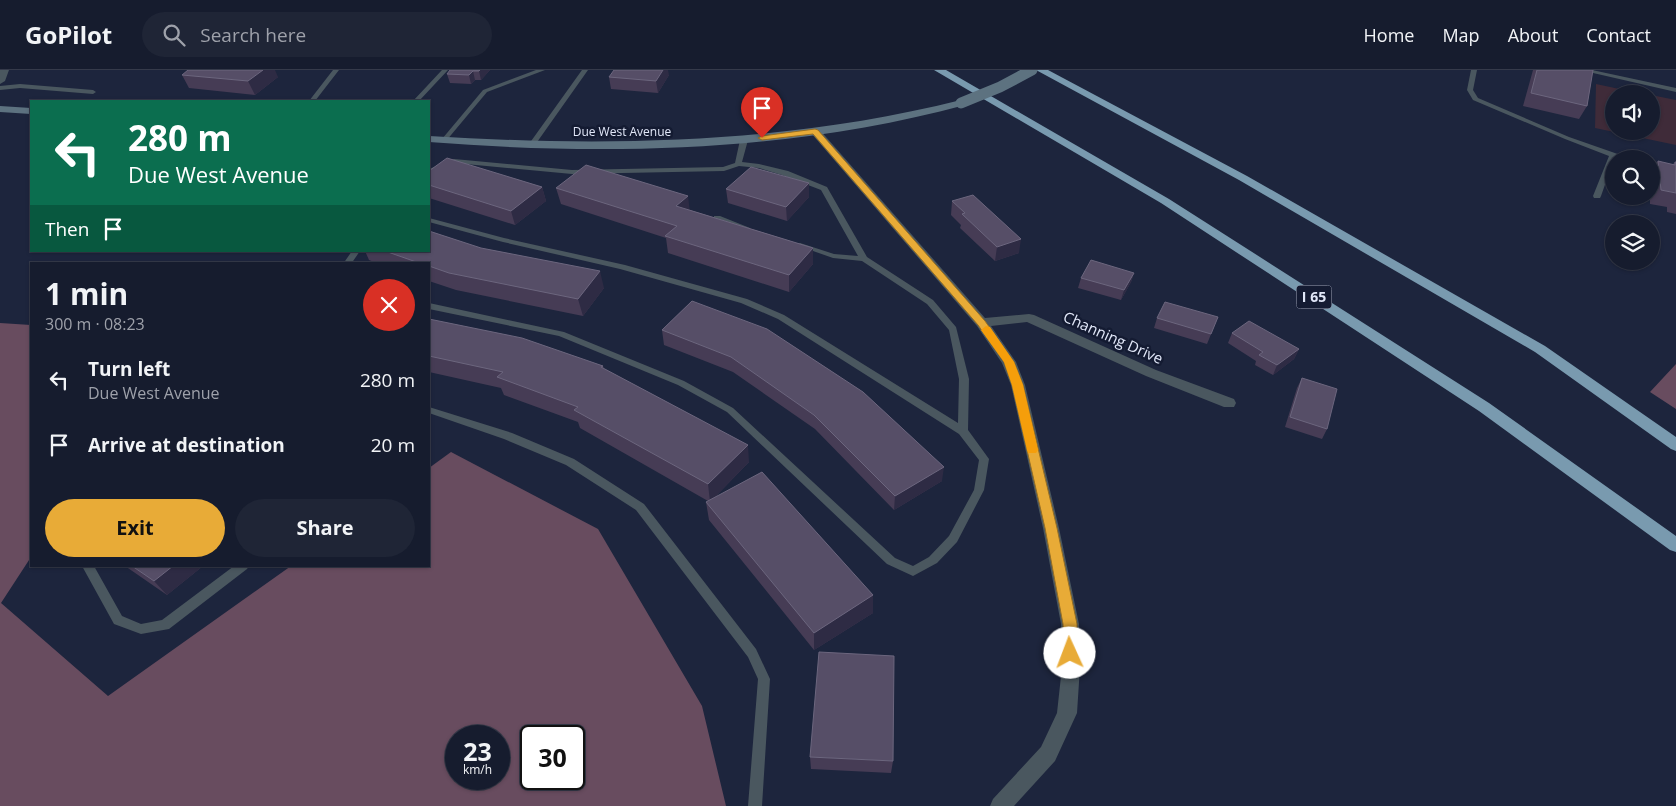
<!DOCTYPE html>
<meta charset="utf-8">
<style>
:root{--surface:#161c2e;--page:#1f2536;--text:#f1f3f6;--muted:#9ea1aa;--line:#353a4a;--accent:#e8ab37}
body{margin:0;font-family:"Open Sans",sans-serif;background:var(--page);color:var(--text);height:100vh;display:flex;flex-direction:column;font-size:19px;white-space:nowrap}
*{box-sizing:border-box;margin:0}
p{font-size:16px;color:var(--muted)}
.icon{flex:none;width:28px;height:28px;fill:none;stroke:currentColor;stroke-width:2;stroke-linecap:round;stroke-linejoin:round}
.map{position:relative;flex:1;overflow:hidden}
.panel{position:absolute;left:30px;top:192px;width:400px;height:305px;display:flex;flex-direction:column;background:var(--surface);border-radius:0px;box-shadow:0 1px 4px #0004,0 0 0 1px var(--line)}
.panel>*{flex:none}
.banner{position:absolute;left:30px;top:30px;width:400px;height:152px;border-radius:0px;box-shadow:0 1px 4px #0004,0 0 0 1px var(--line);background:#0b6e4f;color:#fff;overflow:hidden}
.fabs{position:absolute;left:1605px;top:15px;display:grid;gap:10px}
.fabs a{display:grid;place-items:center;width:55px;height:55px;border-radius:50%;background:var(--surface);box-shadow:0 1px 4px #0004,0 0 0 1px var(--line);font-size:25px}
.speed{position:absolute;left:445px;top:655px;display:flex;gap:10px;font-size:25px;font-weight:700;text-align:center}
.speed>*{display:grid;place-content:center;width:65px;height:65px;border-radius:50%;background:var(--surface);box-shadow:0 1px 4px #0004,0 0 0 1px var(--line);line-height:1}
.speed small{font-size:12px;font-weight:400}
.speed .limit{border:2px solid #111;border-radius:8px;background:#fff;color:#111}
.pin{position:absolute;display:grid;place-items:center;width:42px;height:42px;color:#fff;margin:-51px -21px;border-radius:50% 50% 50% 0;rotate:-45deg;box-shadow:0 0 5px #0007}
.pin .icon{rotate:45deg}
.me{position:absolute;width:55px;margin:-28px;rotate:358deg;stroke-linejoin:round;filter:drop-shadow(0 0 4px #0008)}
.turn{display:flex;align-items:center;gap:18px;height:105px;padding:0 15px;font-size:22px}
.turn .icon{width:65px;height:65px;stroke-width:2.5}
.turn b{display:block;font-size:35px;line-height:42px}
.then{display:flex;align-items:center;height:48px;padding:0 15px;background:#0003;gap:10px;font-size:19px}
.round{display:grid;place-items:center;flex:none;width:52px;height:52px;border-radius:26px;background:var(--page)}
.summary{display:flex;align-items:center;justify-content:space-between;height:85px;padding:0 15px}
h1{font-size:30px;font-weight:700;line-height:38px}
.button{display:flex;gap:10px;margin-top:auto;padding:10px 15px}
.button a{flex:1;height:58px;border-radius:30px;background:var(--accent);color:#111;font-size:20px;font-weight:700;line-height:58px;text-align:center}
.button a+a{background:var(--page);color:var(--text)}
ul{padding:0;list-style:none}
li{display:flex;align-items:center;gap:15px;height:65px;padding:0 15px}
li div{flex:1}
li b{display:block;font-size:19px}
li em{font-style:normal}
header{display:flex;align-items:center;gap:30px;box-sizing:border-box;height:70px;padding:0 25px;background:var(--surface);border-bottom:1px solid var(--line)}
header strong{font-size:24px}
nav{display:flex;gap:28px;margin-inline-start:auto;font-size:18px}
.search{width:350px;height:45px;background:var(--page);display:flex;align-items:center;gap:12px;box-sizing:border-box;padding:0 18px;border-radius:28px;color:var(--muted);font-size:19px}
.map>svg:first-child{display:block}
</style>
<header>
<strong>GoPilot</strong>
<div class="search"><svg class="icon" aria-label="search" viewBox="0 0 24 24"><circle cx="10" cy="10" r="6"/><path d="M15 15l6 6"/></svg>Search here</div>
<nav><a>Home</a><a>Map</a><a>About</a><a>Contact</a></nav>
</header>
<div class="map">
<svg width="1676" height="736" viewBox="0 0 1676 736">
<rect width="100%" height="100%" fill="#1d253d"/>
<path fill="#3f2b39" d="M1596,14L1643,24H1614V61H1651V25L1676,30V75L1595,58Z"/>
<path fill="#684c5f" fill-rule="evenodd" d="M0,253L31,255V487L1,533L108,626L291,496H429V398L451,382L598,459L702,636L726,736H0ZM456,666H499V709H456ZM531,666H574V709H531Z
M1676,294V339L1650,322Z"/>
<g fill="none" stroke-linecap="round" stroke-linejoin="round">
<path fill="#4a575f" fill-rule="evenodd" d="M333,0H339L315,31H309Z
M442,0H448L419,31H413Z
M536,0H545L487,22L446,71H442V69L483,20Z
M582,0H588L535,75H531L529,74Z
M1471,0H1477L1473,20L1478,28L1569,67L1632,89H1614L1601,126L1600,128H1594L1593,126L1609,86L1565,69L1473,30L1467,20Z
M1580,0H1592L1676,18V22Z
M20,14L93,20L96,22L93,24L20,18L0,20V16Z
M180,29L183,31H176L177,30Z
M744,68L748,70L742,92L759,94L788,101L827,117L867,187L933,230L956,257L969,309L968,360L989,389L984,420L957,472L937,493L913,506L887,494L727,342L678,315L559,266L429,239V233L564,262L684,311L733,338L895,488L913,496L929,487L949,466L974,420L979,390L959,364L778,249L741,233L620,199L503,172L429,152V148L504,168L625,195L747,229L784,245L958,353L959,309L949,260L927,234L862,191L833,188L796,175L800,173L834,184L858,186L821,120L782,105L759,98L739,96L724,101L572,104L455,93L429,104V99L454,89L572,100L723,97L735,93L740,70Z
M1651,91L1676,96V100L1651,95Z
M714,146H720L750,158L746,160H743L714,150Z
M352,181H360L351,194H343Z
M429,337L512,363L574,389L644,434L756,579L770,609L762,736H748L758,609L748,587L636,440L566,395L504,369L429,343Z
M82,496H94L122,546L141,554L162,550L234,496H249L247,499L169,559L141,564L114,554Z"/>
<path fill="#4a575f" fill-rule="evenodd" d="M0,0H9L5,11L0,14Z
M815,58L819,59L985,248L1029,244L1034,245L1156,300L1234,329L1236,333L1234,337H1224L1146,306L1027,252L991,256L1016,292L1025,315L1059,458L1079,554L1080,597L1077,643L1055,691L1014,736H990L993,729L1041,677L1057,643L1062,597L1061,554L1043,458L1011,315L1002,293L977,256L811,63L810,61L811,59Z"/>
<path fill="#5d7280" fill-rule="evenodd" d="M961,30L965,31V35C791,82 607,86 429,72V66C608,77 786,74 961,30Z
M0,36L31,38V44L0,42Z"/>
<path fill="#799aaf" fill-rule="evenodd" d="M934,0H946L1169,129L1489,333L1676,466V482L1670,480L1479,341L1161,133Z
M1036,0H1048L1247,106L1545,276L1676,367V381L1671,379L1535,282L1239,110Z"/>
<path stroke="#5d7280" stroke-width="11" d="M961,33L1000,17L1032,0"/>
</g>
<path fill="#463c55" d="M450,0H490L481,10H475L471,14L450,13L447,4Z
M1533,0H1593L1587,36L1579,49L1523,36Z
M182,5L278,7L255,25L189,18Z
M669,5L658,23L611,19L609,7Z
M1658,91L1672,95L1675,92H1676V144L1667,142V137L1650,134V126H1651V100Z
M429,101L542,117L546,131L515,155L429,128Z
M556,118L690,140L813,178V194L789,222L668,183L666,168L561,134Z
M726,119L809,127L787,151L728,133Z
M952,131L1019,183L995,191L960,158L961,155L951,145Z
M365,181H429L604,218L583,246L456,220L429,211V194H379L369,190Z
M1134,203L1131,212L1121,230L1078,218L1081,208Z
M692,231L942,411L894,440L815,359L733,302L664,275L662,260Z
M1218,247L1207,274L1154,258L1157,248Z
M429,249L603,296L604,299L749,392L715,427L873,525V543L814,580L709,450L706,432L708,431L580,358L578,352L504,325L501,318L429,302Z
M1232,263L1299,279L1294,289L1273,305L1255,295L1256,291L1228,273Z
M1302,308L1327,359L1322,369L1285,357L1297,318Z
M125,496H203L167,525Z
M810,687L893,691L891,703L811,699Z"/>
<path fill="#2e2b44" d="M263,0H275L278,7L255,25L248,11Z
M480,0H490L481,10L479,1Z
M663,0H668L669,5L658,23L656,11Z
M473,1L475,10L471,14L469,5Z
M809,113V127L787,151L786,137Z
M542,117L546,131L515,155L511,141Z
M688,126L690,142L676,136Z
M1021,169L1019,183L995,191L997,177Z
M813,178V194L789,222V205Z
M600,201L604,218L583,246L578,229Z
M1134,203L1131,212L1121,230L1124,220Z
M1299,279L1294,289L1273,305L1277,295Z
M748,375L749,392L710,432L708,414Z
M944,397L942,411L894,440L895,426Z
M173,496H203L167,525L154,511Z
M873,525V543L814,580V563Z"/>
<path fill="#564e67" stroke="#6c667e" d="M188,0H263L248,11L182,5Z
M450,0H480L479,1H473L469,5L447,4Z
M614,0H663L656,11L609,7Z
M1537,0H1593L1587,36L1531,23Z
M447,88L542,117L511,141L429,115V101Z
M1658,91L1675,95V92H1676V123L1661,120Z
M586,95L688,126L676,136L813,178L789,205L665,166L677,156L556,118Z
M751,97L809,113L786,137L726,119Z
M973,125L1021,169L997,177L962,144L965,143L952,131Z
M429,161L481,178L600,201L578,229L449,203L429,196V194H422L385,181H429Z
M1091,190L1134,203L1124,220L1081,208Z
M692,231L767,259L863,322L944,397L895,426L814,345L731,287L662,260Z
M1165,232L1218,247L1211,264L1157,248Z
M429,249L522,268L603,296L601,297L748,375L708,414L574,340L578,337L497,307L503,302L429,286Z
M1249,251L1299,279L1277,295L1259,285L1263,282L1232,263Z
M1302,308L1337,319L1327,359L1290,347Z
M762,402L873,525L814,563L706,432Z
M132,496H173L154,511Z
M819,582L894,586L893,691L810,687Z"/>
<path fill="#e8ab37" stroke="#976f24" d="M815,59L818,60L985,251L1014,292L1023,315L1057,458L1077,554V583L1075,587L1070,589L1066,587L1064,583L1063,554L1045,458L1012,315L1004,292L978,255L813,64L762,70L758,68L762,66Z"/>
<path fill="#f59e0b" d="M986,256L990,257L1014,292L1023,315L1038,380L1036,383H1028L1027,380L1012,315L1004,292L981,260Z"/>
<g text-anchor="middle" stroke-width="5" stroke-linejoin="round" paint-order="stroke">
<g font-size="12" fill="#e1e7f8" stroke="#141b32">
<text x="622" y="66">Due West Avenue</text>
</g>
<rect fill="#141b32" stroke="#a4aabd" stroke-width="1" x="1296.5" y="215.5" width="35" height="23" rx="4"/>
<g font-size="14" font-weight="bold" fill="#e1e7f8">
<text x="1314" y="232">I 65</text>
</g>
<g font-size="15" fill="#e1e7f8" stroke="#141b32">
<text transform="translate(1113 268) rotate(24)" y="5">Channing Drive</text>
</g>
</g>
</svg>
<div class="fabs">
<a><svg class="icon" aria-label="sound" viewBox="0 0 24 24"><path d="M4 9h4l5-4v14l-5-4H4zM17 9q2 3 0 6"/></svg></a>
<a><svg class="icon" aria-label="search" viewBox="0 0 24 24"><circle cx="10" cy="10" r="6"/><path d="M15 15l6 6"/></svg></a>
<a><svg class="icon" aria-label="layers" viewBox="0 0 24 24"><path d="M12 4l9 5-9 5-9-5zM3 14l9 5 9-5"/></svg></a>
</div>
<div class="speed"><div>23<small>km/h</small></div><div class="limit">30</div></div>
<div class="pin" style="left:762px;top:68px;background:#d93025"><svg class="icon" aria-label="arrive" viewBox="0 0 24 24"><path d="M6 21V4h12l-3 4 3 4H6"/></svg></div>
<svg class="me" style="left:1070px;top:583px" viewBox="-20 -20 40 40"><circle r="19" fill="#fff"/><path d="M0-13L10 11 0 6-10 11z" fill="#e8ab37"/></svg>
<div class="banner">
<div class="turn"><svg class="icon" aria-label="left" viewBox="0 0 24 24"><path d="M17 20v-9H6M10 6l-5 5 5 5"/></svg><div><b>280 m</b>Due West Avenue</div></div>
<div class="then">Then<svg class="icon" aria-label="arrive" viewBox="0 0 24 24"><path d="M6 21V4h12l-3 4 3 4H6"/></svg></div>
</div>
<section class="panel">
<div class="summary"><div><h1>1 min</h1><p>300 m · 08:23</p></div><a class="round" style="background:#d93025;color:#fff"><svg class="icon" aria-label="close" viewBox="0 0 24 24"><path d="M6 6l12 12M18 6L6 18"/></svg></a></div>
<ul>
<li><svg class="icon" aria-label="left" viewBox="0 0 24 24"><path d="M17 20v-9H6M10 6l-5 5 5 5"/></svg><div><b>Turn left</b><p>Due West Avenue</p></div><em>280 m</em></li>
<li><svg class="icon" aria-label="arrive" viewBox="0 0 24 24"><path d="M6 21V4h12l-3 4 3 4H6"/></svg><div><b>Arrive at destination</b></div><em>20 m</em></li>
</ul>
<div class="button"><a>Exit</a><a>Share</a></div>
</section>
</div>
